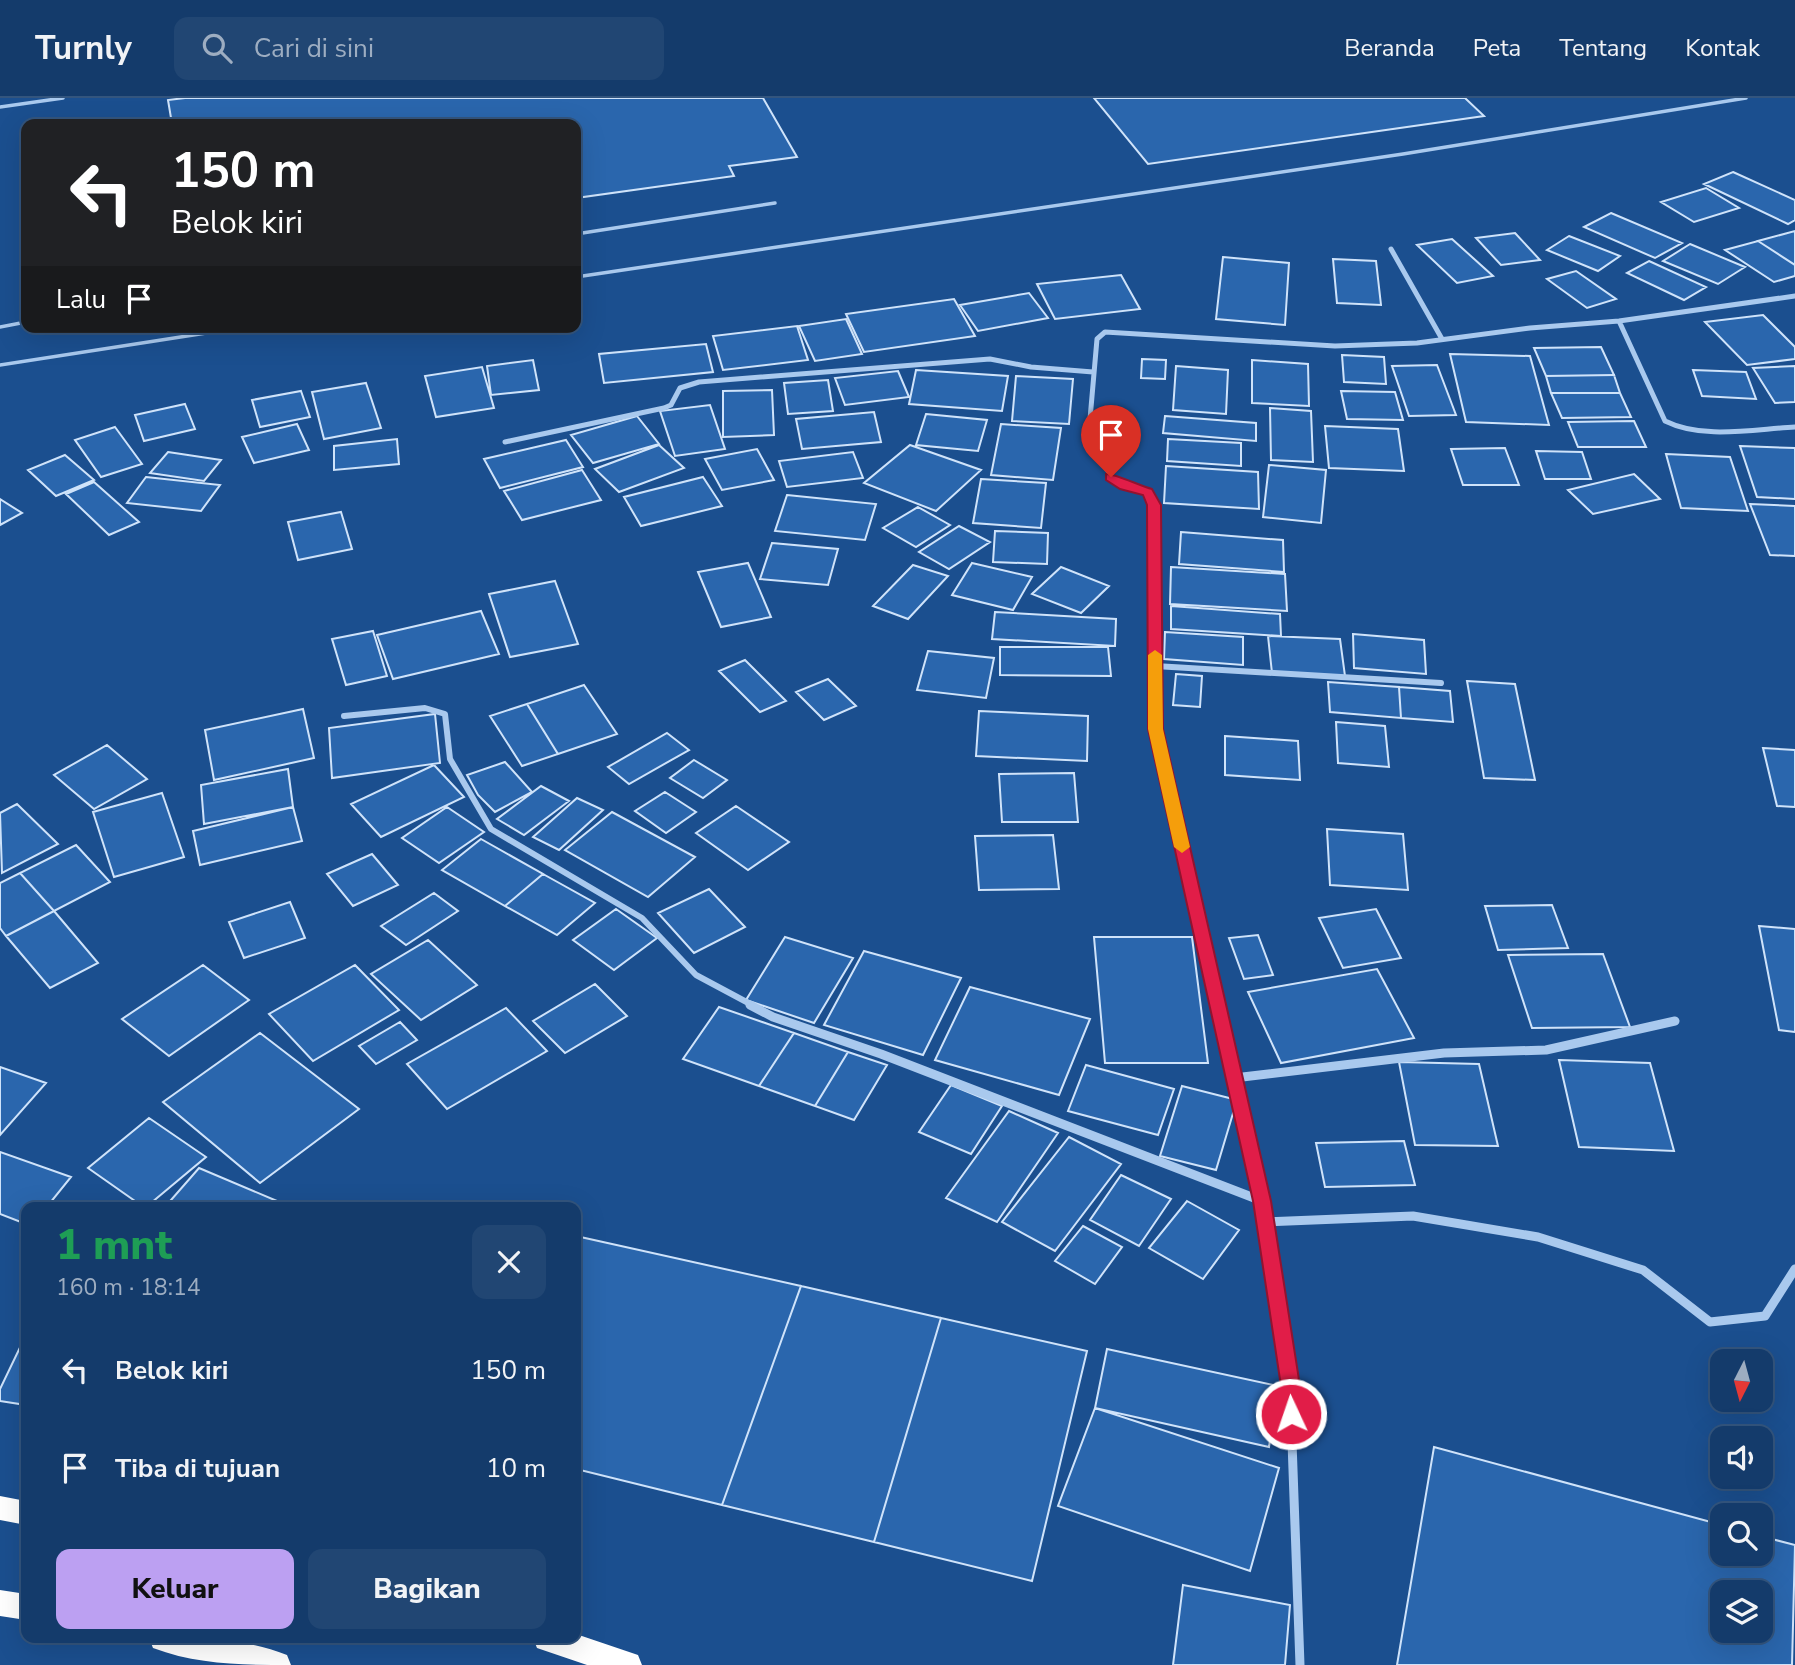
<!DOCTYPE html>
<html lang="id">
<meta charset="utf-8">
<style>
:root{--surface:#143b6b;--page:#214673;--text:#f1f3f6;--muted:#9dadc1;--line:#33557e;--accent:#bca0f2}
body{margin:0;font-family:"Nunito Sans",sans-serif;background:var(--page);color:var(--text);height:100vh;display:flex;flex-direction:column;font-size:26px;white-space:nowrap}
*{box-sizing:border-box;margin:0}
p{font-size:23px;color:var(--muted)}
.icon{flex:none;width:38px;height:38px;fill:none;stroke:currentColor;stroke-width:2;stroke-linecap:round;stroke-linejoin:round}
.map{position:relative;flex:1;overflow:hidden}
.details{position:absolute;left:21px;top:1104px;width:560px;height:441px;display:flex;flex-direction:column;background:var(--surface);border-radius:14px;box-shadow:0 7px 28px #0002,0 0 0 2px var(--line)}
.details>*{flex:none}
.banner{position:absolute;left:21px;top:21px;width:560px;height:214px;border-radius:14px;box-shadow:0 7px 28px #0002,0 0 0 2px var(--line);background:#202124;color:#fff;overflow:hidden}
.needle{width:46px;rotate:186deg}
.buttons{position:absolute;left:1710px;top:1251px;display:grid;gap:14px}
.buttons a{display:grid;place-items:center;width:63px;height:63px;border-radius:14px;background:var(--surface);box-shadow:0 7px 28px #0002,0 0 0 2px var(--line);font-size:35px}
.pin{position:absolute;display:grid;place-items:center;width:60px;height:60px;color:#fff;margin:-72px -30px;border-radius:50% 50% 50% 0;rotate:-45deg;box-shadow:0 0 7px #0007}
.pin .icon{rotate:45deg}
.me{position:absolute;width:77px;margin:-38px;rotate:357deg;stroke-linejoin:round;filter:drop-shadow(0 0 5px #0008)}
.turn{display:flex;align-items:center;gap:24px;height:147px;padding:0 35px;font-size:32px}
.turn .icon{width:91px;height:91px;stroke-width:2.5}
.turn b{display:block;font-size:49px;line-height:60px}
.then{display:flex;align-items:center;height:66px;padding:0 35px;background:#0003;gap:14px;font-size:26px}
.round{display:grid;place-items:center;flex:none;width:74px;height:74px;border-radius:14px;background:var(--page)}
.summary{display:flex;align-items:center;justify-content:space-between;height:119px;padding:0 35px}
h1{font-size:42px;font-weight:800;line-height:52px;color:#1e9e55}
.button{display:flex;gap:14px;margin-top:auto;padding:14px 35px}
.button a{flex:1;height:80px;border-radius:14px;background:var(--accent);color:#111;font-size:28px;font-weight:800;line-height:80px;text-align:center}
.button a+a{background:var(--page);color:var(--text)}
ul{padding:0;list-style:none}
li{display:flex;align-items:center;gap:21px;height:98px;padding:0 35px}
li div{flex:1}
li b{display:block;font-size:26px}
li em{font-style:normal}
header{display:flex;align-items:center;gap:42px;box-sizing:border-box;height:98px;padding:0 35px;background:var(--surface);border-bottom:2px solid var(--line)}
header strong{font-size:33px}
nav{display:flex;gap:38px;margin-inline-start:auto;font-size:24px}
.search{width:490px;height:63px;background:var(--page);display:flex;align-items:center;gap:18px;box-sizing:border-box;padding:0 24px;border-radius:14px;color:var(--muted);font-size:26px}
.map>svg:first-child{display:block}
</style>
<header>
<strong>Turnly</strong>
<div class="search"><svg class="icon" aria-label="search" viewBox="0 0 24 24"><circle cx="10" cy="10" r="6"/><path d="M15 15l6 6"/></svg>Cari di sini</div>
<nav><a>Beranda</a><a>Peta</a><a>Tentang</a><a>Kontak</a></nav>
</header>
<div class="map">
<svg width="1795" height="1567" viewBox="0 0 1795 1567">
<rect width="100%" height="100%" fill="#1b4f8f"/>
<path fill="#2a66ad" stroke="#cfe3fa" stroke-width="2" fill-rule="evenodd" d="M185,0H763L797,59L729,68L734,78L576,100V26H172L168,2Z
M1094,0H1465L1484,18L1148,66Z
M1733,74L1795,102V122L1788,126L1704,86Z
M1706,90L1739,110L1694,124L1661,104Z
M1611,115L1682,145L1655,160L1584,129Z
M1795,133V167L1758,143Z
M1515,135L1540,162L1501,167L1476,140Z
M1569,138L1620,158L1598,173L1547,152Z
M1452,141L1493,178L1457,185L1417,147Z
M1758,143L1795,167V178L1774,184L1725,152Z
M1690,146L1745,169L1718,186L1663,163Z
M1223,159L1289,165L1285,227L1216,221Z
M1333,161L1376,163L1381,207L1337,205Z
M1649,163L1706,189L1684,202L1627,175Z
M1576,173L1616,201L1587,210L1547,181Z
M1121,177L1140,211L1055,221L1037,186Z
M1029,195L1048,220L978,233L960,207Z
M954,201L975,238L864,254L846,216Z
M1763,217L1795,249V261L1747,267L1705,224Z
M846,221L862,256L815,263L799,228Z
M797,228L808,262L723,272L713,238Z
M706,246L713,274L604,285L599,256Z
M1601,249L1614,277L1546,278L1534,250Z
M1450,256L1530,258L1549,327L1466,324Z
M1342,257L1384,259L1386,286L1344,284Z
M1142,261L1166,262L1165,281L1141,280Z
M533,262L539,292L491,297L487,268Z
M1252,262L1308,266L1309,308L1252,305Z
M1437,267L1456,317L1409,318L1392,268Z
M1176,268L1228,272L1226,316L1173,312Z
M1795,268V304L1775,305L1753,270Z
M482,269L494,310L436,319L425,278Z
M916,272L1008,278L1002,313L909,306Z
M1693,272L1746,274L1756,301L1702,298Z
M898,273L909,299L845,307L835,280Z
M1614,277L1620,295H1551L1546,278Z
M1016,278L1073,281L1069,326L1012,323Z
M828,282L833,313L788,316L784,285Z
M366,285L381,330L324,341L312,294Z
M772,292L774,337L723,339V293Z
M301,293L310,319L260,329L252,302Z
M1341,293L1395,294L1403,322L1347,321Z
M1551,295H1620L1631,319L1562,320Z
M185,306L195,331L144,343L135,317Z
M710,307L725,351L675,358L660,313Z
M1270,310L1311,313L1313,364L1271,362Z
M874,314L881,344L802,351L796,321Z
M926,316L987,322L978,353L916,347Z
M637,318L659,346L593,365L571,337Z
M1165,318L1256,325V343L1163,335Z
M1634,323L1646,349H1578L1568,324Z
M297,326L309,352L254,365L242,339Z
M1001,326L1061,330L1053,382L991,377Z
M1325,328L1398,331L1404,373L1329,370Z
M115,329L142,366L101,379L75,342Z
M397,341L399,366L334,372V348Z
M1168,341L1241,345V368L1167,363Z
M566,342L583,369L500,390L484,361Z
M659,347L684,370L619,394L595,371Z
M910,347L981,372L936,413L864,385Z
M1740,348L1795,350V401L1757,399Z
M1505,350L1519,387H1463L1451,351Z
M757,351L774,382L722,392L705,361Z
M1536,353L1582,354L1591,381H1545Z
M168,354L221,362L204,383L150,375Z
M853,354L863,380L787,389L779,363Z
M1666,356L1730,359L1748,413L1681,410Z
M65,357L94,382L56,398L28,372Z
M1269,367L1326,372L1321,425L1263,419Z
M1166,368L1258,374L1259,411L1164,405Z
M582,372L601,402L522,422L504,393Z
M1634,376L1660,401L1593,416L1568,392Z
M146,379L220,387L201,413L127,405Z
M703,379L722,408L641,428L624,399Z
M981,381L1046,385L1041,430L973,425Z
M94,384L139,424L109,437L66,396Z
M787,397L876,406L865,442L775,433Z
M0,401L22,415L0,427Z
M1750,406L1795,408V458L1770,457Z
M918,409L950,427L916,449L883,430Z
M341,414L352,451L298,462L288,424Z
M959,428L990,444L949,471L919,454Z
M995,433L1048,435L1047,466L993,464Z
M1181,434L1283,442L1284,474L1179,466Z
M772,445L838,451L828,487L760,481Z
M748,465L771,519L721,529L698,474Z
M972,465L1032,479L1013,512L952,497Z
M913,467L948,478L908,521L873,508Z
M1061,469L1109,488L1081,515L1032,496Z
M1171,469L1285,476L1287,513L1170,506Z
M555,483L578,546L510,559L489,496Z
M1171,508L1280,516L1281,538L1171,531Z
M481,513L499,556L393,581L377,537Z
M995,514L1116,521L1115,548L992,541Z
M373,533L387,578L346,587L332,541Z
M1165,534L1243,539V567L1164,561Z
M1353,536L1424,542L1426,576L1354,570Z
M1268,538L1340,541L1345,578L1272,575Z
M1000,549H1108L1111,578L1000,577Z
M928,553L994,560L986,600L917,592Z
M745,562L786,603L760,614L719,573Z
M1176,576L1202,578L1200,609L1173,607Z
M828,581L856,608L824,622L796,594Z
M1467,583L1515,586L1535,682L1484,680Z
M1328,584L1399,589L1401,620L1330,614Z
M584,587L617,636L558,656L527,606Z
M1399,589L1450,593L1453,624L1401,620Z
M527,606L558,656L522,668L490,618Z
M303,611L314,660L214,682L205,632Z
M979,613L1088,618L1087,663L976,658Z
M435,616L440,665L332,680L329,630Z
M1336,624L1385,628L1389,669L1338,665Z
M667,635L689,652L629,686L608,669Z
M1225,638L1298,643L1300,682L1225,677Z
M107,647L147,681L94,711L54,677Z
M1763,650L1795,652V709L1777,708Z
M694,662L727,682L703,700L670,680Z
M505,664L532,694L495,714L478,697L467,677Z
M434,667L464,699L381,739L351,706Z
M288,671L293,709L204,726L201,687Z
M1074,675L1078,724H1002L999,676Z
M541,688L569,703L524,737L497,721Z
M665,694L696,714L666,735L635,713Z
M162,695L184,759L114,779L93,714Z
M577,700L603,712L559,752L533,739Z
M17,706L58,746L2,775L0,715Z
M736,708L789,744L748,772L696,735Z
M293,709L302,743L200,767L193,733Z
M447,709L484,734L439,765L402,740Z
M612,714L695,759L648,799L565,752Z
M1327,731L1403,736L1408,792L1330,787Z
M1053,737L1059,791L979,792L975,738Z
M481,741L543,776L505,808L442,772Z
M76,747L110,784L54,813L20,775Z
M372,756L398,787L353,808L327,776Z
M20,775L54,813L6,838L0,830V785Z
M543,776L595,805L557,837L505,808Z
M709,791L745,829L694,855L658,815Z
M434,795L458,813L406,847L381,828Z
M290,804L305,840L244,860L229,824Z
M1552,807L1568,850L1498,852L1485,808Z
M616,811L657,840L614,872L573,842Z
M1376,811L1401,860L1343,870L1319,820Z
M54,813L98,865L50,890L6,838Z
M1759,828L1795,831V934L1779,932Z
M1258,837L1273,877L1244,881L1229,840Z
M785,839L853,860L814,925L746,902Z
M1094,839H1192L1208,965H1105Z
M428,842L477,887L421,922L371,876Z
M864,853L961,880L923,957L824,927Z
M1603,856L1630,929L1532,930L1508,857Z
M203,867L249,902L169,958L122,921Z
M355,867L399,912L313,963L269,916Z
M1377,871L1414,940L1281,965L1248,894Z
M595,886L627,918L565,955L533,923Z
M970,889L1090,921L1059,997L935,962Z
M719,909L794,935L759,988L683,961Z
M506,910L547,953L447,1011L407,966Z
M400,924L417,942L376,966L359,948Z
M260,935L359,1011L260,1085L163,1004Z
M794,935L848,954L815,1008L759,988Z
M848,954L887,967L854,1022L815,1008Z
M1559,962L1650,965L1674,1053L1579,1049Z
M1399,964L1479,966L1498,1048L1415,1047Z
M1086,967L1174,991L1158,1037L1068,1013Z
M0,969L46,985L0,1037Z
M951,987L1002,1008L971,1056L919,1034Z
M1182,988L1237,1002L1216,1072L1160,1058Z
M1009,1013L1058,1035L997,1124L946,1100Z
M149,1020L206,1059L145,1110L88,1070Z
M1069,1039L1121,1066L1055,1153L1002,1124Z
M1404,1043L1415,1087L1325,1089L1316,1045Z
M0,1054L71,1079L46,1110H26V1126L0,1116Z
M199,1070L277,1103L272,1110H164Z
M1121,1077L1171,1101L1139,1148L1090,1122Z
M1187,1103L1239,1132L1203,1181L1149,1150Z
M1083,1128L1122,1149L1095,1186L1055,1163Z
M576,1138L801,1188L722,1407L576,1371Z
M801,1188L941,1220L874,1444L722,1407Z
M941,1220L1087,1253L1032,1483L874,1444Z
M26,1237V1307L0,1303V1291Z
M1107,1251L1278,1288L1269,1349L1095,1310Z
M1095,1310L1279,1370L1250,1473L1058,1408Z
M1434,1349L1722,1427V1456H1760V1438L1795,1447L1792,1567H1397ZM1722,1494H1760V1533H1722Z
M1183,1487L1290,1507L1285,1567H1173Z"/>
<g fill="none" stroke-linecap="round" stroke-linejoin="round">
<path stroke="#a9c9ee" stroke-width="3.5" d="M0,9L63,0
M576,136L775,105
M576,179L1403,56L1746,0
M0,229L26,224
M0,267L245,229"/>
<path stroke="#a9c9ee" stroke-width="5" d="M1391,151L1442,241
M1619,223L1665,323C1703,342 1754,331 1795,329
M505,344L664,310L671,307L680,290L699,284L990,261L1031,269L1093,274
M1149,397L1116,384L1088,344L1097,241L1105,234L1335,248L1417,245L1530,230L1619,223L1795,198"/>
<path stroke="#a9c9ee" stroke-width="6" d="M1149,395L1154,407L1155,631L1217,908
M1155,568L1441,585
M344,618L425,610L445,616L450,661L491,731L642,820L696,877L754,908"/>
<path stroke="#a9c9ee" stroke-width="9" d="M750,907L773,919L881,956L1262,1103
M1217,907L1266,1124L1290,1288L1300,1567
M1234,980L1444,955L1546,952L1675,923
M1266,1124L1413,1118L1538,1139L1643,1172L1710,1224L1765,1218L1795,1171"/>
<path fill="#fff" fill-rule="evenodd" d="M0,1398L26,1403V1427L0,1422Z
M0,1492L26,1496V1522L0,1518Z
M576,1536L638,1557L642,1567H587L537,1550L533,1540H576Z
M149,1540C196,1540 242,1539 287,1557L291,1567C244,1567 198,1567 153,1550Z"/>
</g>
<path fill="#e11d48" stroke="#92132f" stroke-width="2" d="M1106,376C1114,375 1140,388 1152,391L1161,407L1163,631L1271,1103L1300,1288L1301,1316L1298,1322L1291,1325L1284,1322L1281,1288L1253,1103L1148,631L1147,407L1143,397L1120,391L1106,382Z"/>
<path fill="#f59e0b" d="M1155,552L1162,557L1163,631L1190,749L1182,755L1174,749L1148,631V557Z"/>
</svg>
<div class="buttons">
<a><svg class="needle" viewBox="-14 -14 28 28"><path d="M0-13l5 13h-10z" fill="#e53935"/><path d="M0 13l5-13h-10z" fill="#9dadc1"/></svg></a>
<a><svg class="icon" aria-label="sound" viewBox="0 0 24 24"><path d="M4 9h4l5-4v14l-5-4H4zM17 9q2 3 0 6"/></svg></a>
<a><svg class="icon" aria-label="search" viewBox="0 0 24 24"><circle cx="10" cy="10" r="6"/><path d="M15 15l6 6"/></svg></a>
<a><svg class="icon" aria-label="layers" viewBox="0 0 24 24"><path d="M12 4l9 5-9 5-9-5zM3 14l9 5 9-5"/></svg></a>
</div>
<div class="pin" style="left:1111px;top:379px;background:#d93025"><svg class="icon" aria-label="arrive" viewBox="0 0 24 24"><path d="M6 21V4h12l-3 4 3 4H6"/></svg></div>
<svg class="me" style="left:1291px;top:1316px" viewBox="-20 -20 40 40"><circle r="17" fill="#e11d48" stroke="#fff" stroke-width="3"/><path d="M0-11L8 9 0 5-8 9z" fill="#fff"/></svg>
<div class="banner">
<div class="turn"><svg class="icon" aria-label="left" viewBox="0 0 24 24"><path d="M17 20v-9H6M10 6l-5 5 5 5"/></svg><div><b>150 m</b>Belok kiri</div></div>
<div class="then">Lalu<svg class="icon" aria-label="arrive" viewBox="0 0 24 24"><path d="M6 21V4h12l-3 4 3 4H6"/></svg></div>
</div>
<section class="details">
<div class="summary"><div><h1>1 mnt</h1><p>160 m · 18:14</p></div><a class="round"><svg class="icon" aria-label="close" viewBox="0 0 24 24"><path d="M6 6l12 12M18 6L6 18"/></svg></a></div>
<ul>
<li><svg class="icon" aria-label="left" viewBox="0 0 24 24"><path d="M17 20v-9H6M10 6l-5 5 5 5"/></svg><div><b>Belok kiri</b></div><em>150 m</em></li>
<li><svg class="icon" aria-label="arrive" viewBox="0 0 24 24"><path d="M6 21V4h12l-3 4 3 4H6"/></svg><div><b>Tiba di tujuan</b></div><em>10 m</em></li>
</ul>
<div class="button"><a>Keluar</a><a>Bagikan</a></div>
</section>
</div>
